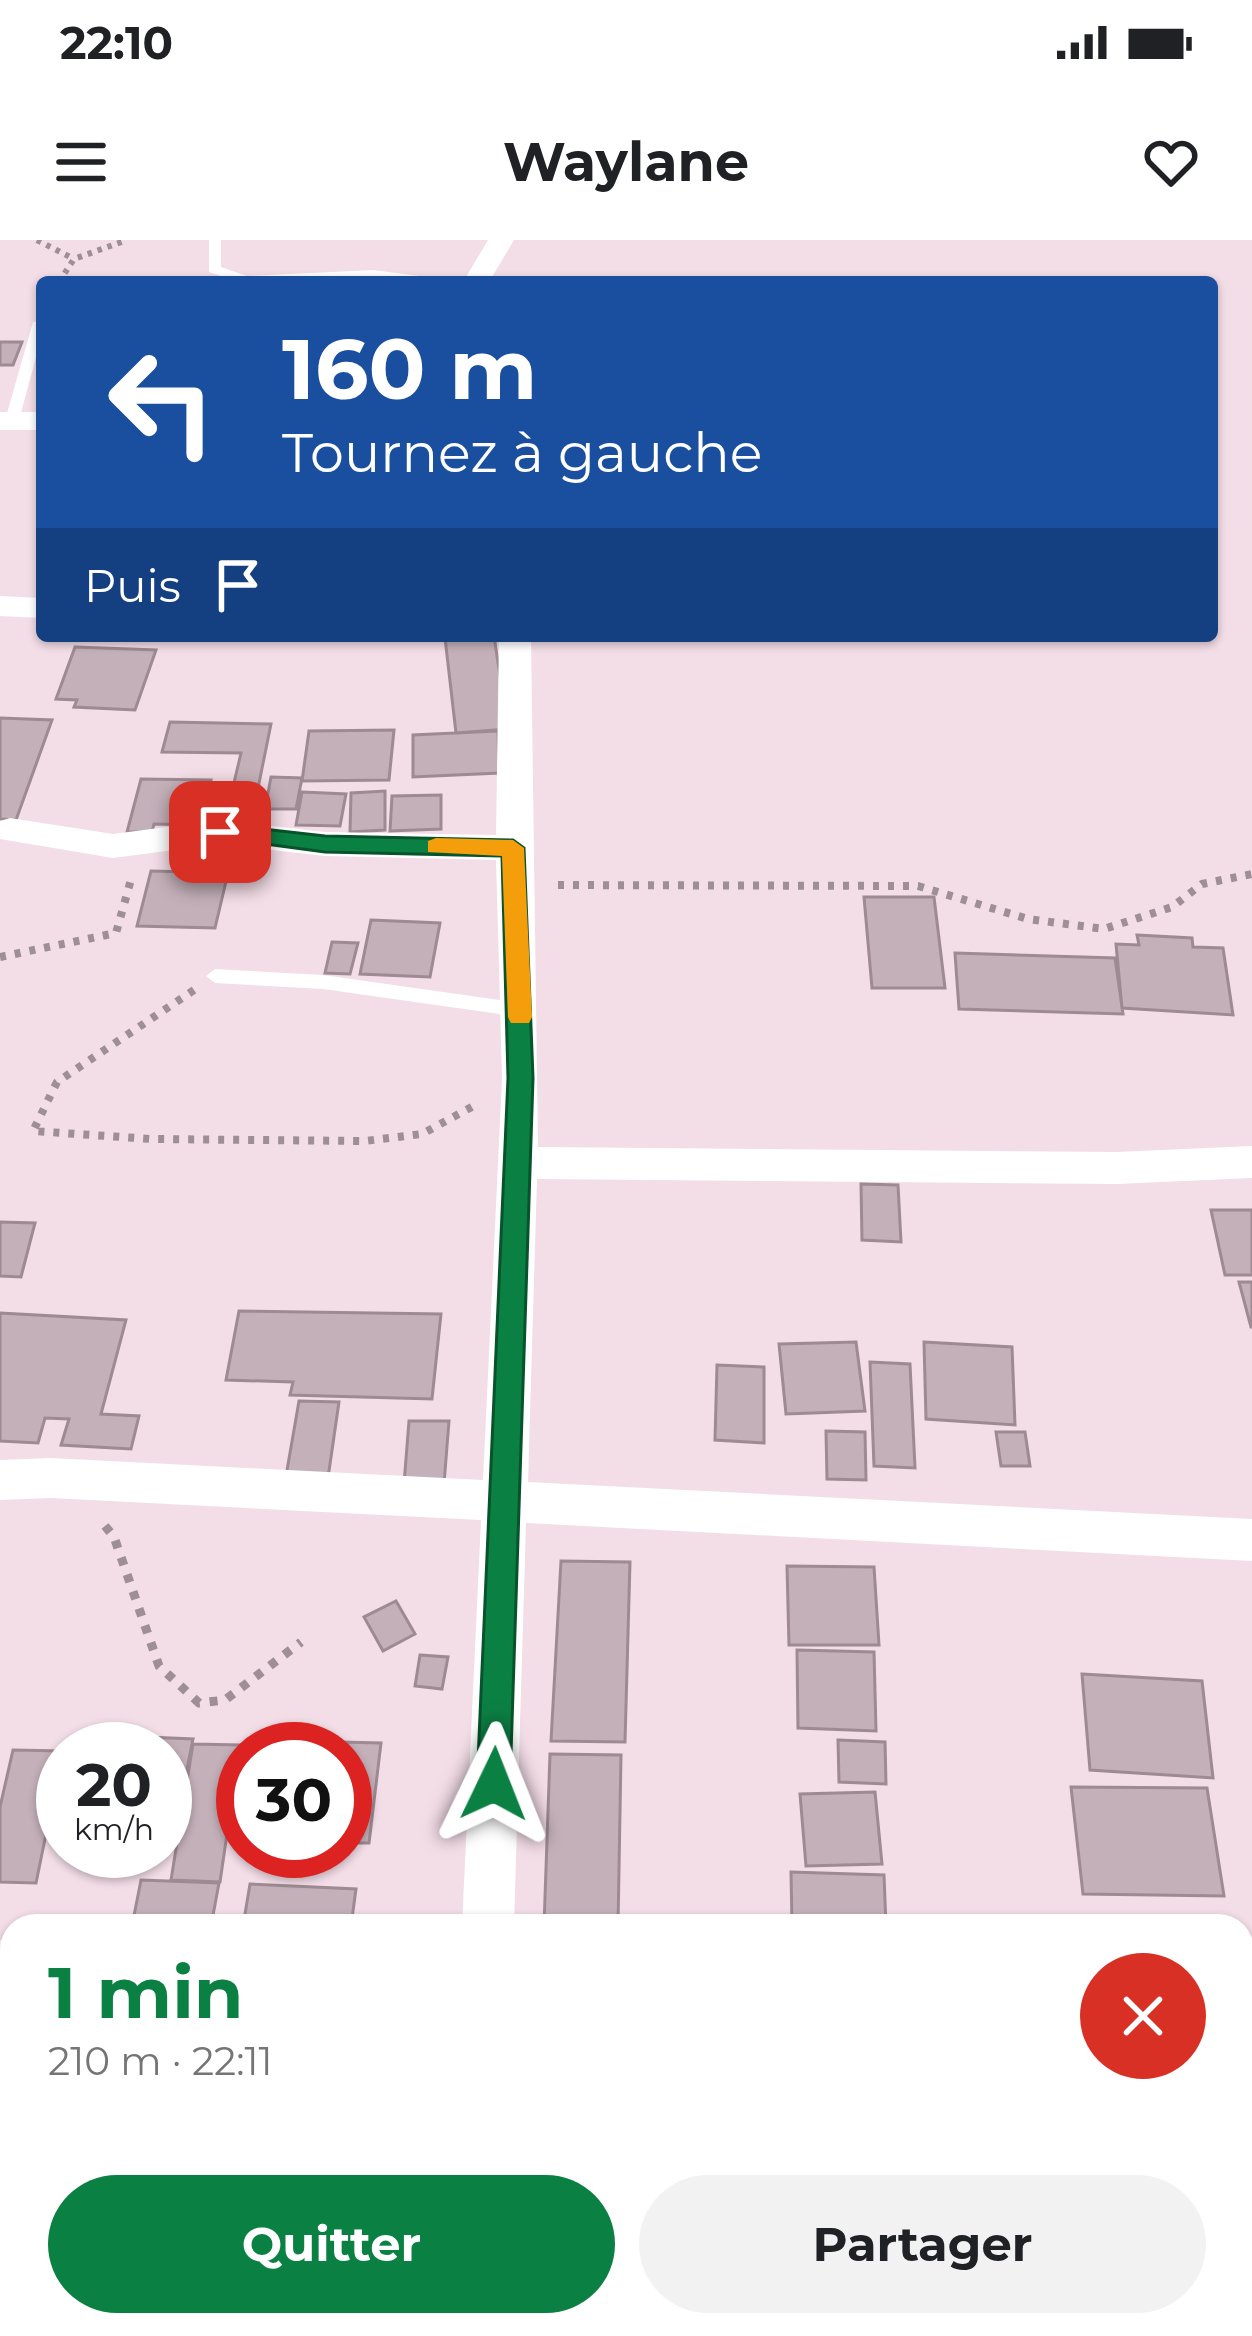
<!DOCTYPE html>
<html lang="fr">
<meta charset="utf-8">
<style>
:root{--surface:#fff;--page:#f2f2f2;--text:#202124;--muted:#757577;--accent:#0b8043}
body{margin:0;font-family:Montserrat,sans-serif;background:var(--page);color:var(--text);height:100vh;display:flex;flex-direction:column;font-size:45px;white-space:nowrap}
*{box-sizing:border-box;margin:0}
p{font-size:39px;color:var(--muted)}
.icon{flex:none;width:66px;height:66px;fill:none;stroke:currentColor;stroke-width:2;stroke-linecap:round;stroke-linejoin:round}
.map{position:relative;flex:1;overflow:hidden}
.side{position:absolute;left:0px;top:1674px;width:1254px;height:423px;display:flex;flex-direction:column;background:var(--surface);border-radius:36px 36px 0 0;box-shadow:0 3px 9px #0004}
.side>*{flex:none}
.hud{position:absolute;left:36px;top:36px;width:1182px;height:366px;border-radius:12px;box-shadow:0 3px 9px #0004;background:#1a4fa0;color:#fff;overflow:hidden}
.speed{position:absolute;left:36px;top:1482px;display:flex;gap:24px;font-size:60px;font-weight:700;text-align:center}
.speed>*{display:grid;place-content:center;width:156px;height:156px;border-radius:50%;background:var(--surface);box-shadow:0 3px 9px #0004;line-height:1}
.speed small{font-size:30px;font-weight:400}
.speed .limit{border:18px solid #d22;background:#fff;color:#111}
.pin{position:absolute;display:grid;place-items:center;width:102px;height:102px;color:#fff;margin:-51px;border-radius:24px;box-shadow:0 6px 18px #0006}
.me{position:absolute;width:132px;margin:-66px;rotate:2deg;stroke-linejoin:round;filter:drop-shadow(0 0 9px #0008)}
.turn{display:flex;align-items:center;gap:42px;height:252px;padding:0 48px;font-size:54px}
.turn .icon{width:156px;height:156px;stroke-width:2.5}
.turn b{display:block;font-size:84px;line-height:102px}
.then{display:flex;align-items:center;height:114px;padding:0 48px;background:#0003;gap:24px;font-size:45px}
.round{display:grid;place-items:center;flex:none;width:126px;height:126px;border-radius:63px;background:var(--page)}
.summary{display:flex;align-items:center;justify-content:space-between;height:204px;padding:0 48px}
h1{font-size:72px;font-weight:700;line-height:90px;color:var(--accent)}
.cta{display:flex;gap:24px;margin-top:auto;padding:24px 48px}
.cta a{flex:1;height:138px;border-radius:72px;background:var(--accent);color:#fff;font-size:48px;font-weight:700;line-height:138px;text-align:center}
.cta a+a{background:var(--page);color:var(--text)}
.status{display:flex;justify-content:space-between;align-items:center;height:84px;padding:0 60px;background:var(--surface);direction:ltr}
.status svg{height:33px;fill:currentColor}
header{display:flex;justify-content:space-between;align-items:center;height:156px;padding:0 48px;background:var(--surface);font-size:54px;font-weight:700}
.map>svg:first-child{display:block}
</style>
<div class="status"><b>22:10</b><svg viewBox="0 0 49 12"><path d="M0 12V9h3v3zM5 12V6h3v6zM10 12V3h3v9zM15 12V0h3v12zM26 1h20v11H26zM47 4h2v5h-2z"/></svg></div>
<header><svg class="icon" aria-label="menu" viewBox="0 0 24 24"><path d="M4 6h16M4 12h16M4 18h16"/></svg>Waylane<svg class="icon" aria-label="heart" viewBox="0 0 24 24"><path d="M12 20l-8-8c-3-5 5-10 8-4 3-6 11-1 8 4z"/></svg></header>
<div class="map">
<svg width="1252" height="2096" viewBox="0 0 1252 2096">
<rect width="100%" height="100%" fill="#f3dde7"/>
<path fill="#c4b0b9" stroke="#9e8a93" stroke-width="3" d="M0,102H22L13,125H0Z
M494,396L508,489L456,493L445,398Z
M75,407L156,410L135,470L74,467L77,460L56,459Z
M0,478L52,480L16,580L0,579Z
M170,482L271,484L258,548L233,547L241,513L162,512Z
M394,490L389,540L302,541L309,491Z
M498,491L499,533L413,537V495Z
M271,537L302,538L296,569H265Z
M141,539L211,540L201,585L154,584L152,592H127Z
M385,551V590L350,592L351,553Z
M302,552L346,554L340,586L296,585Z
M441,555V589L390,591L392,556Z
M151,631L228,633L215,688L137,686Z
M864,657H934L945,748H872Z
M371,680L440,683L430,737L360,734Z
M1137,695L1192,698L1193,707L1223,708L1233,775L1122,768L1116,704L1139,705Z
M332,702L358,703L350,734L325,733Z
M955,713L1115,718L1123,774L959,769Z
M861,944L898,945L901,1002L862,1000Z
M1211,970H1252V1035H1225Z
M0,982L35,983L21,1037L0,1036Z
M1239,1042H1252V1087H1251Z
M239,1071L441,1074L432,1159L290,1155L293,1142L226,1140Z
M0,1073L126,1080L101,1174L139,1176L131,1209L61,1205L69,1179L45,1178L38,1203L0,1201Z
M856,1102L865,1171L786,1174L779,1104Z
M924,1102L1012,1107L1015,1185L926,1179Z
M870,1122L910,1124L915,1228L874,1226Z
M717,1125L764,1127V1203L715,1200Z
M299,1161L339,1162L328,1238L286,1236Z
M409,1181H449L444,1244H404Z
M826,1191L865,1192L866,1240L827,1239Z
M996,1192H1025L1030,1226H1001Z
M561,1321L630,1322L625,1502L551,1501Z
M787,1326L874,1327L879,1405H789Z
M396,1361L415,1394L383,1411L364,1377Z
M797,1410L874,1412L876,1491L798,1488Z
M420,1415L448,1417L442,1449L415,1446Z
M1082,1434L1202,1441L1213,1538L1090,1530Z
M100,1495L193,1499L176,1584H165V1509H97Z
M254,1500L381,1503L369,1603H345V1509H253Z
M838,1500L885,1502L886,1544L839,1542Z
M193,1504L240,1505L220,1642L171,1640Z
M13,1510L63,1511L36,1643L0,1642V1567Z
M550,1514L621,1515L618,1686H544Z
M1071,1547L1207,1548L1224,1656L1083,1654Z
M875,1552L882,1624L806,1626L800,1554Z
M791,1632L884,1635L886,1686H792Z
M141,1640L219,1643L211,1686H132Z
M250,1644L356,1649L351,1686H243Z
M12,1798V1836H0L3,1799Z
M0,1882L12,1883V2023H0Z
M0,2071L12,2072V2085H77L75,2096H0Z
M93,2085H196L195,2096H91Z
M211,2085H312V2096H211Z"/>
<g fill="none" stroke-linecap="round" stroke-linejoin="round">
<path stroke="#9e8e95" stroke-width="6" stroke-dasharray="4.5 6" stroke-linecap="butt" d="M37,0L74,19
M59,42L74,19L127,0"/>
<path stroke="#9e8e95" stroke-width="8" stroke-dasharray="6 9" stroke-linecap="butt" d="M558,645L918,646L1028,679L1104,689L1172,667L1202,644L1252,634
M0,717L116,693L132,636
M194,750L57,842L33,891L151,899L365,901L422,894L479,863"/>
<path stroke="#9e8e95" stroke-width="9" stroke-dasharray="8 10" stroke-linecap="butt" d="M105,1286L114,1297L159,1426L199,1463L225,1460L301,1402"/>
<path fill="#fff" fill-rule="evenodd" d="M209,0H221V27L247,36L373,30L435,38L442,42L373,38L239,42L209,32Z
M33,82H42V95L19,180L12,184L5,180Z
M215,729L323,735L520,763L529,770L520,777L323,749L215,743L206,736Z"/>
<path fill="#fff" fill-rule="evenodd" d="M488,0H514L489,42H463Z
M0,172H42V190H0Z
M0,356L42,358V378L0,376Z
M499,396H531L538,907L1117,912L1252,906V938L1117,944L537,939L528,1242L1252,1279V1321L526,1283L514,1686H462L481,1280L51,1258L0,1260V1220L51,1218L483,1240L502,838L496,620L325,616L220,604L113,618L0,599V581L10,578L113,594L220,580L325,592L496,595Z
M0,1700L12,1701V1753L0,1752Z
M1242,1758H1252V1812H1242Z
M431,2085H489V2096H431Z"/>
</g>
<path fill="#0b8043" stroke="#07532c" stroke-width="3" d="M220,584L325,596L513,600L524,608L533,838L510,1544L505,1555L494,1560L482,1555L477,1544L508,838L502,616L325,612L212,597L209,592Z"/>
<path fill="#f59e0b" d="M436,598L513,600L524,608L532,777L529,783H511L508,777L502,616L428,612V601Z"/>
</svg>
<div class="speed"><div>20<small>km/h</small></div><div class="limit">30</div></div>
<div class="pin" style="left:220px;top:592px;background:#d93025"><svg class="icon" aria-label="arrive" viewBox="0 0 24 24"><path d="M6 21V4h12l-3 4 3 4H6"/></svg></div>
<svg class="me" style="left:494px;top:1544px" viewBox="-20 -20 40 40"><path d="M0-17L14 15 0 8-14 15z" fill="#0b8043" stroke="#fff" stroke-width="4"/></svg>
<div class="hud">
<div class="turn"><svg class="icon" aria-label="left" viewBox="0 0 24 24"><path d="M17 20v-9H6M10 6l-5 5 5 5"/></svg><div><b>160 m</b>Tournez à gauche</div></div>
<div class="then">Puis<svg class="icon" aria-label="arrive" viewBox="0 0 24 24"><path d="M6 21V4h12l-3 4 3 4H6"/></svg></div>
</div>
<section class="side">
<div class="summary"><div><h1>1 min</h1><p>210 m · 22:11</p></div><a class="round" style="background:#d93025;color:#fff"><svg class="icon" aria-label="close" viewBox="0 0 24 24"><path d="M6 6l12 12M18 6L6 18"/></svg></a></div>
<div class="cta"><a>Quitter</a><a>Partager</a></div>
</section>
</div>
